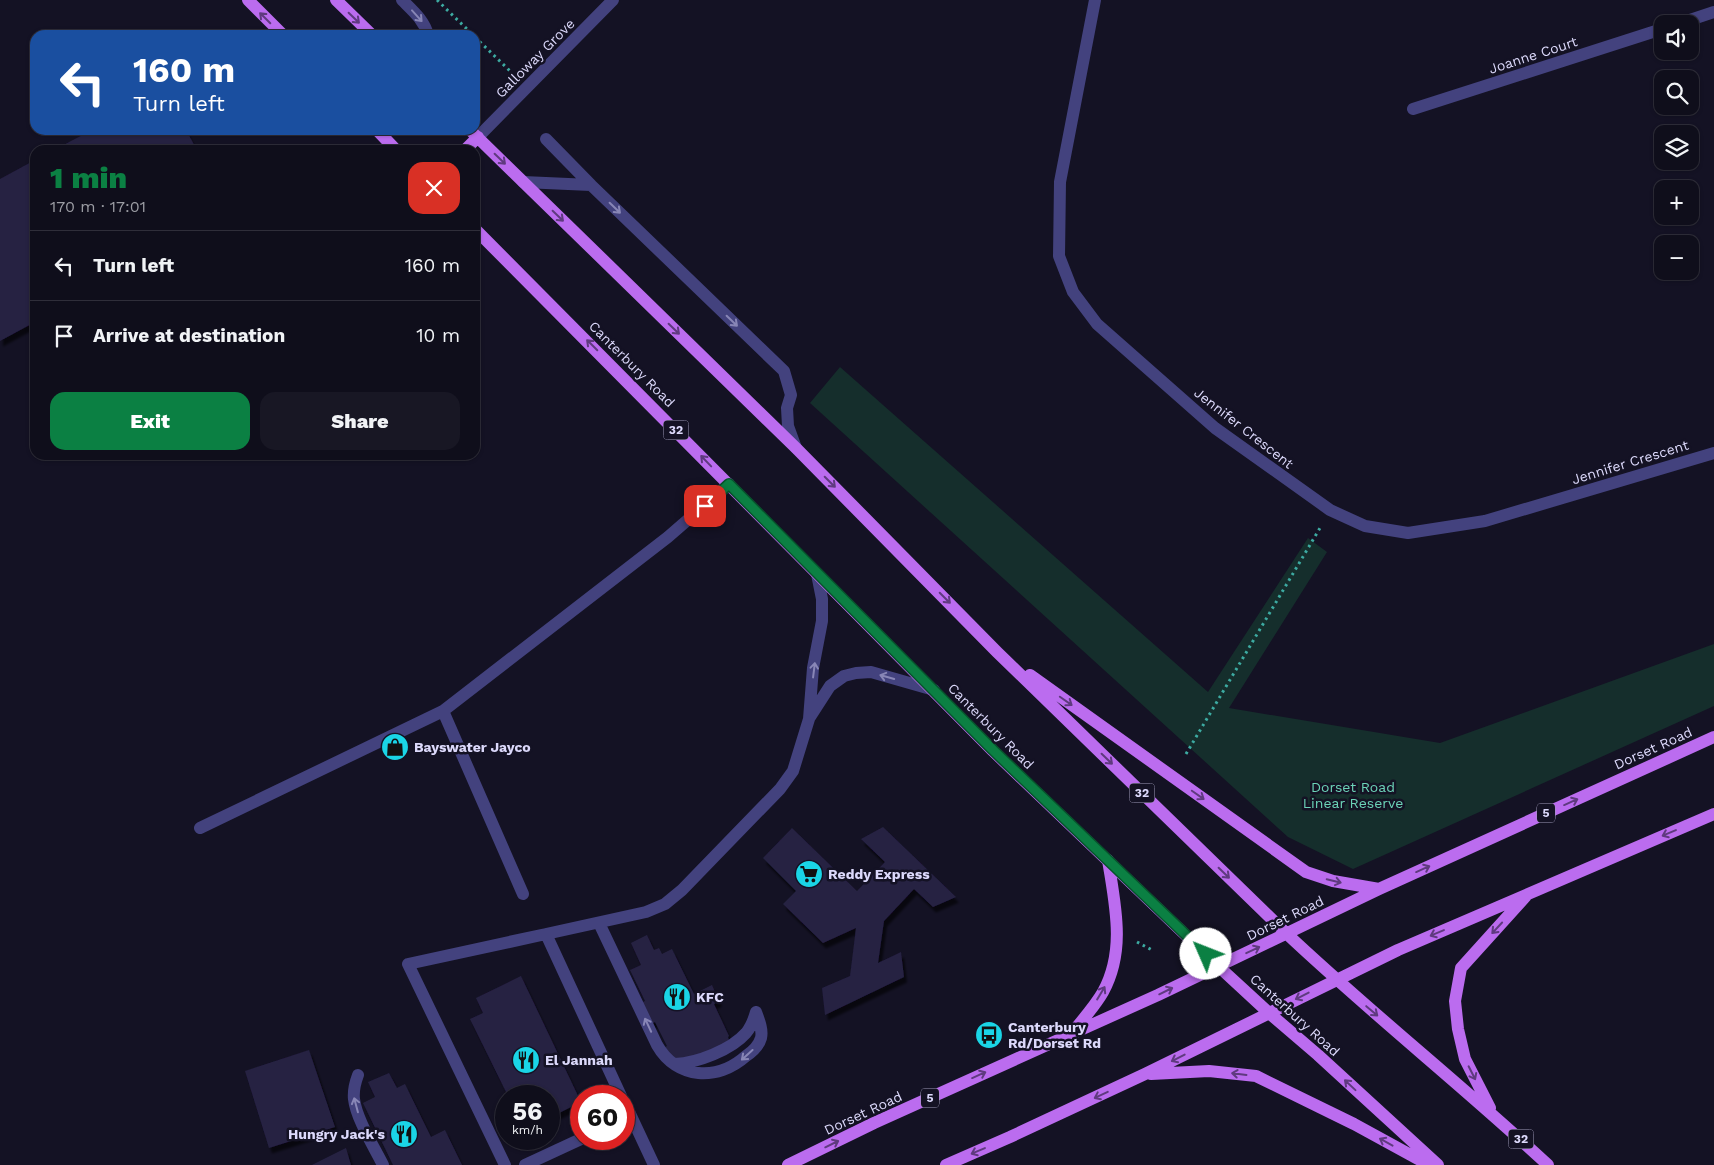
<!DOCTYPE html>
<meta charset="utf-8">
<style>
:root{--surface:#0f0e1b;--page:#181724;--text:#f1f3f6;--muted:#9b9ca3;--line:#2f2e3a;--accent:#0b8043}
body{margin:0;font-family:"Work Sans",sans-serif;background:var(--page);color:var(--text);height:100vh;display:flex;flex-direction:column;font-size:19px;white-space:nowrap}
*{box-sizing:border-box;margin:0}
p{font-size:16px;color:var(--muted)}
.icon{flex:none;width:28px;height:28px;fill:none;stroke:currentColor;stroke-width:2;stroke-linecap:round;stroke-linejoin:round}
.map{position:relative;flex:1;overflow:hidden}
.side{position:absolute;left:30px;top:145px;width:450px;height:315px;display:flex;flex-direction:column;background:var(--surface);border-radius:15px;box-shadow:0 1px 4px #0004,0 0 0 1px var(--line)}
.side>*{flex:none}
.top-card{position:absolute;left:30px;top:30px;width:450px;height:105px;border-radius:15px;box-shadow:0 1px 4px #0004,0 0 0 1px var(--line);background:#1a4fa0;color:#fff;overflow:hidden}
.buttons{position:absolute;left:1654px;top:15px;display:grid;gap:10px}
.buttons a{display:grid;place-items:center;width:45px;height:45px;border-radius:10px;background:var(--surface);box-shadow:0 1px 4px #0004,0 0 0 1px var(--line);font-size:25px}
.speed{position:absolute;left:495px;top:1085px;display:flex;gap:10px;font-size:25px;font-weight:700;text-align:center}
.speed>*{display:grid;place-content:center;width:65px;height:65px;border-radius:50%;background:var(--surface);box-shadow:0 1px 4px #0004,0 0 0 1px var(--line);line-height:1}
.speed small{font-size:12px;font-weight:400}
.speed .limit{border:8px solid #d22;background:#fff;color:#111}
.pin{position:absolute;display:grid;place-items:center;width:42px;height:42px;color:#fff;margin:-21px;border-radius:10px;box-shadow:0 2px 8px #0006}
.me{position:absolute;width:55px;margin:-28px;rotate:314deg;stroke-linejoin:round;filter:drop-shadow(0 0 4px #0008)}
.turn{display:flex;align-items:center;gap:18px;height:105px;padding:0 20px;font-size:22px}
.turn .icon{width:65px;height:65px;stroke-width:2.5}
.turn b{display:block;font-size:35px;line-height:42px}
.round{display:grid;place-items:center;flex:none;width:52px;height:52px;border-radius:15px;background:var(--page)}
.overview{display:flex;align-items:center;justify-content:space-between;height:85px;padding:0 20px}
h1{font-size:30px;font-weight:800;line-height:38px;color:var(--accent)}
.cta{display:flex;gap:10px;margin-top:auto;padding:10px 20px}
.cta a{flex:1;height:58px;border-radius:15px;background:var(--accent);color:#fff;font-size:20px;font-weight:800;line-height:58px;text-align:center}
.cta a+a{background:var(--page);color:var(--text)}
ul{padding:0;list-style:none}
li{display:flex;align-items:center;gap:15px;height:70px;padding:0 20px;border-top:1px solid var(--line)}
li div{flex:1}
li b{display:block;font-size:19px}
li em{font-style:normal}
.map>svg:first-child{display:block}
</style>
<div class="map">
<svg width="1714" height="1165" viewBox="0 0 1714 1165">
<defs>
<filter id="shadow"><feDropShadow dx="3" dy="5.5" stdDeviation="1" flood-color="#0009"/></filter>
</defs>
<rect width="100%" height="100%" fill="#141224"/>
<path fill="#152e2c" d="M840,367L1208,692L1308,538L1327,552L1229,708L1440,743L1714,644V706L1353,869L1288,837L810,403Z"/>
<path fill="#262043" filter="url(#shadow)" d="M92,130H186L197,150H54Z
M35,160V322L0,341V179Z
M883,827L956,897L933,907L914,889L884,921L878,963L901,952L904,977L825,1015L822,988L850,976L856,928L823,943L783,904L796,891L763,858L792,828L857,891L885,862L861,839Z
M647,935L654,950L659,948L662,954L672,949L694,994L712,985L719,1001L714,1004L729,1036L728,1037L730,1043L683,1066L658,1051L667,1046L655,1022L646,1027L636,1005L645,1001L630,970L641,965L631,943Z
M521,976L581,1102L549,1118V1096H508L470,1019L483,1013L476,998Z
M309,1050L335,1127L269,1148L245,1071Z
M389,1073L397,1088L405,1084L431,1137L445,1130L462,1165H393L363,1103L375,1097L368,1082Z
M346,1148L351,1165H312Z"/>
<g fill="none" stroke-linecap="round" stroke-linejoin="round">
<path stroke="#3daba2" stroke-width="3" stroke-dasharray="2.5 4" stroke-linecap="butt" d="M437,0L473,35
M475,37L510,71
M1186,754L1320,528
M1137,942L1152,950"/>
<path stroke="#43427e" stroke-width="12" d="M402,0C413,11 424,20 428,35
M1095,0L1060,182L1059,256L1073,292L1097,324L1215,428L1330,510L1365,526L1408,533L1485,521L1714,453
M1678,24L1714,12
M1413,109L1662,29
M478,137L613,0
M546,139L591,185
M523,182L591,185L784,371L791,395L787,408L788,426L796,448
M443,711L523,894
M810,717L830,686L844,676L856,673L871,672L934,690
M200,828L443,711L668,537L729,484
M599,923L657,1045C677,1080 718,1081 746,1056C752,1052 759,1045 761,1038C763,1030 759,1020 756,1012
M675,1064C697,1063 731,1050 746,1033C751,1027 754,1019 756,1012
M358,1075C355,1083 353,1090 354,1099C356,1118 374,1147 383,1165
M621,1096L546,934L646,912L665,904L682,890L780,789L793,771L809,719L813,668L822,621V599L817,574
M624,1101L654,1165
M505,1165L408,964L546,934
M525,1165L581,1139"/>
<path stroke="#bb6cef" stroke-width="12" d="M248,0L283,35
M336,0L372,35
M377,130L396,150
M470,130L796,448L997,652L1287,934C1372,1014 1463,1086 1548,1165
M465,150L478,137
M475,229L993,751L1218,966L1269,1013L1318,1055L1438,1165
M1030,675L1306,872L1333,881L1379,889
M1073,1032C1083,1019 1095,1006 1103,992C1126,950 1115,905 1108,860
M1151,1074L1209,1071L1256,1076L1354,1124L1429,1165
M1490,1108L1465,1059L1458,1029L1455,1001L1461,968L1526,896
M788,1165L874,1123L1158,995L1379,889L1714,737
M946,1165L1010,1137L1145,1074L1398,950L1714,814"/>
</g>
<defs><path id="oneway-shaft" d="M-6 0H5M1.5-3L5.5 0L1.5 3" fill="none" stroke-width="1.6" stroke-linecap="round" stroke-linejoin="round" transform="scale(1.25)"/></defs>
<g stroke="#8886b6">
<use href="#oneway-shaft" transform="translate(417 16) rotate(48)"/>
<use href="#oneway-shaft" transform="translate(615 208) rotate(44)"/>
<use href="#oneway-shaft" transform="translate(732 321) rotate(44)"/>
<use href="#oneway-shaft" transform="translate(814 670) rotate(-83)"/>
<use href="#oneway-shaft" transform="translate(887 677) rotate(-164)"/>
<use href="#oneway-shaft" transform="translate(648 1025) rotate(-115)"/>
<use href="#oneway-shaft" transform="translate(747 1055) rotate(138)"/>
<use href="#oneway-shaft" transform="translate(356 1105) rotate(-105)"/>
</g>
<g stroke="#5f3a7f">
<use href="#oneway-shaft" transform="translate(265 18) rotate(-135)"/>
<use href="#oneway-shaft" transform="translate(354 18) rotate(44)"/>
<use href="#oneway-shaft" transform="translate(500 159) rotate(44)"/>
<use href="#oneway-shaft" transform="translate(558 216) rotate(44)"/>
<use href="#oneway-shaft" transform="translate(674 329) rotate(44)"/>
<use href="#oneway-shaft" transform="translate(592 345) rotate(-135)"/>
<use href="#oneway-shaft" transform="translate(706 461) rotate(-134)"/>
<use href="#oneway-shaft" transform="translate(830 482) rotate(45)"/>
<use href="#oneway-shaft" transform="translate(945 598) rotate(45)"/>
<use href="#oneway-shaft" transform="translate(1066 701) rotate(35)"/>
<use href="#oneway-shaft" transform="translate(1107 759) rotate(44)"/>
<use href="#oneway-shaft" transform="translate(1198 795) rotate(35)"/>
<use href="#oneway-shaft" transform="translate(1571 802) rotate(-24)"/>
<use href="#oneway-shaft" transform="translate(1669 833) rotate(157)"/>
<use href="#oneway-shaft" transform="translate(1423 869) rotate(-24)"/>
<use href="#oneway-shaft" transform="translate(1224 873) rotate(44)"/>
<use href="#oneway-shaft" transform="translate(1334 881) rotate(14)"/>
<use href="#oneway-shaft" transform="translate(1497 928) rotate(133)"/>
<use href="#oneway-shaft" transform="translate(1437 933) rotate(157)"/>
<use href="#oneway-shaft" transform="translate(1253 950) rotate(-25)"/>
<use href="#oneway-shaft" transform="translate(1166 991) rotate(-26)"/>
<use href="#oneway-shaft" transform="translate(1101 993) rotate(-59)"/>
<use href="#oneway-shaft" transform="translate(1302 996) rotate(153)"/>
<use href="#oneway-shaft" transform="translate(1372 1011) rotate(40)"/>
<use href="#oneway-shaft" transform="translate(1178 1058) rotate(153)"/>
<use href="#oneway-shaft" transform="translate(1472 1073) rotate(63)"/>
<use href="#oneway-shaft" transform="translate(1239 1074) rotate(-173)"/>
<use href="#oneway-shaft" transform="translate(979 1075) rotate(-24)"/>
<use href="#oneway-shaft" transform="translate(1350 1085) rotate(-137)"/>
<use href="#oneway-shaft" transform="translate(1101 1095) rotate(155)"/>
<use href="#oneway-shaft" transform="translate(1386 1142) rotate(-151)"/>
<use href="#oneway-shaft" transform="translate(832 1144) rotate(-26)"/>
<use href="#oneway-shaft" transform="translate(978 1151) rotate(157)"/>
</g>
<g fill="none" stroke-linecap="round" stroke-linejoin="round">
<g stroke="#07532c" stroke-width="12">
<path id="route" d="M705,506L729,484L993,750L1206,954"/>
</g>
<use href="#route" stroke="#0b8043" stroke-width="9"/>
</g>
<defs>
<g id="shop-disc" transform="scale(1.4375)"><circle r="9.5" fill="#1ad5e6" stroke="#141224"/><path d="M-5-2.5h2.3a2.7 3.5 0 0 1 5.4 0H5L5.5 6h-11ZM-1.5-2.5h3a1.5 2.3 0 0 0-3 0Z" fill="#111"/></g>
<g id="supermarket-disc" transform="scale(1.4375)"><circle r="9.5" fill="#1ad5e6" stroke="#141224"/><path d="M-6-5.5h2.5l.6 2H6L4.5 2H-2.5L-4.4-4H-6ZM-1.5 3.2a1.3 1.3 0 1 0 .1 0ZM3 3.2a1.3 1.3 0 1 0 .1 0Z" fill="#111"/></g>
<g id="restaurant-disc" transform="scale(1.4375)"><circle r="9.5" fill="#1ad5e6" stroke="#141224"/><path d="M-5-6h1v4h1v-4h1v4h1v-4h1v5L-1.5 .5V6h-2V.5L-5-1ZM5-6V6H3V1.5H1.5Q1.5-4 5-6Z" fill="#111"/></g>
<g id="bus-disc" transform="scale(1.4375)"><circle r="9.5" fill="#1ad5e6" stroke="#141224"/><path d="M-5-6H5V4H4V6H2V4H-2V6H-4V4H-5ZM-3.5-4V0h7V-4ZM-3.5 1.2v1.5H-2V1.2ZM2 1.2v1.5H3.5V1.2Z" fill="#111"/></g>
</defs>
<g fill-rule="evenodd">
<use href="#shop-disc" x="395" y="747"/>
<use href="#supermarket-disc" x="809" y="874"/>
<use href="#restaurant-disc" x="677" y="997"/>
<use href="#bus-disc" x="989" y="1035"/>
<use href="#restaurant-disc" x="526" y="1060"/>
<use href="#restaurant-disc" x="404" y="1134"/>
</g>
<g text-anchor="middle" stroke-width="5" stroke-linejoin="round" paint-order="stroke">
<g fill="#141224" stroke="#a09dba" stroke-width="1">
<rect x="663.5" y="420.5" width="25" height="19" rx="4"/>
<rect x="1129.5" y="783.5" width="25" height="19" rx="4"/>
<rect x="1537" y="803.5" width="18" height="19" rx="4"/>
<rect x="921" y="1088.5" width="18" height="19" rx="4"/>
<rect x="1508.5" y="1129.5" width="25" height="19" rx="4"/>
</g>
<g font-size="12" font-weight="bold" fill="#dcd9fb">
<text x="676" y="434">32</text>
<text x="1142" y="797">32</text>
<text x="1546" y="817">5</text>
<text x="930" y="1102">5</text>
<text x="1521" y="1143">32</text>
</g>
<g font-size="14" fill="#dcd9fb" stroke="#141224">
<text transform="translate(1533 55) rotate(-18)" y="5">Joanne Court</text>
<text transform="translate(535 58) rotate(-45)" y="5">Galloway Grove</text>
<text transform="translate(632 364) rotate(45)" y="5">Canterbury Road</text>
<text transform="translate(1244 428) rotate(38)" y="5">Jennifer Crescent</text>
<text transform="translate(1630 462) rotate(-17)" y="5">Jennifer Crescent</text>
<text transform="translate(991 726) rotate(45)" y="5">Canterbury Road</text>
<text transform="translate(1653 748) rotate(-24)" y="5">Dorset Road</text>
<text transform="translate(1285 918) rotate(-26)" y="5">Dorset Road</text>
<text transform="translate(1295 1015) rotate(42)" y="5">Canterbury Road</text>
<text transform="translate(863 1113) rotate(-25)" y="5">Dorset Road</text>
</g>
<g font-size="14" font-weight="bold" fill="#dcd9fb" stroke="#141224" text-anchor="start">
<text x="414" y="752">Bayswater Jayco</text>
<text x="828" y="879">Reddy Express</text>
<text x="696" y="1002">KFC</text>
<text x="1008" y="1032">Canterbury<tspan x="1008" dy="16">Rd/Dorset Rd</tspan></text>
<text x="545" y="1065">El Jannah</text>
<text x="385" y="1139" text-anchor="end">Hungry Jack's</text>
</g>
<g font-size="14" fill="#6cd3b8" stroke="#141224">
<text x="1353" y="792">Dorset Road<tspan x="1353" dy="16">Linear Reserve</tspan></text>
</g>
</g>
</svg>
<div class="buttons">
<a><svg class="icon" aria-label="sound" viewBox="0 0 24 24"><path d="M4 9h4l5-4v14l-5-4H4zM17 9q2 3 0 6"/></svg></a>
<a><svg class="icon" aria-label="search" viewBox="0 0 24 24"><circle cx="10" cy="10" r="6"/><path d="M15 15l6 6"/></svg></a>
<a><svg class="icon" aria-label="layers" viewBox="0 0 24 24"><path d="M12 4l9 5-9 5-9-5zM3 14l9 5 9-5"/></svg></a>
<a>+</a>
<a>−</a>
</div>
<div class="speed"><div>56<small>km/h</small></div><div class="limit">60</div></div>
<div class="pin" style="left:705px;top:506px;background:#d93025"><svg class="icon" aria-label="arrive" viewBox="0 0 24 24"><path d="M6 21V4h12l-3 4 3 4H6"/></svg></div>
<svg class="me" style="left:1206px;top:954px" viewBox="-20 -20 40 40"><circle r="19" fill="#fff"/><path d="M0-13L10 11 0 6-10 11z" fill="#0b8043"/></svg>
<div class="top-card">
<div class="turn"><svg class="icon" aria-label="left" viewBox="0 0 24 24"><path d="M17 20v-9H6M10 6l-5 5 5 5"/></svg><div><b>160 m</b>Turn left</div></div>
</div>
<section class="side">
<div class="overview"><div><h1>1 min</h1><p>170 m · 17:01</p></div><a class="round" style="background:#d93025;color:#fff"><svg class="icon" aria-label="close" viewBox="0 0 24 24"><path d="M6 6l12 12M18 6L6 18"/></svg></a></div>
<ul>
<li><svg class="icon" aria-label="left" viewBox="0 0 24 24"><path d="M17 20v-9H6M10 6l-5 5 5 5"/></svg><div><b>Turn left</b></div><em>160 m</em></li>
<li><svg class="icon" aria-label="arrive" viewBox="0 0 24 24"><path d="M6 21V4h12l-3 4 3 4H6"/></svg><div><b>Arrive at destination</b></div><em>10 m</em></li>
</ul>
<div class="cta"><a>Exit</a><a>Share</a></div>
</section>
</div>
